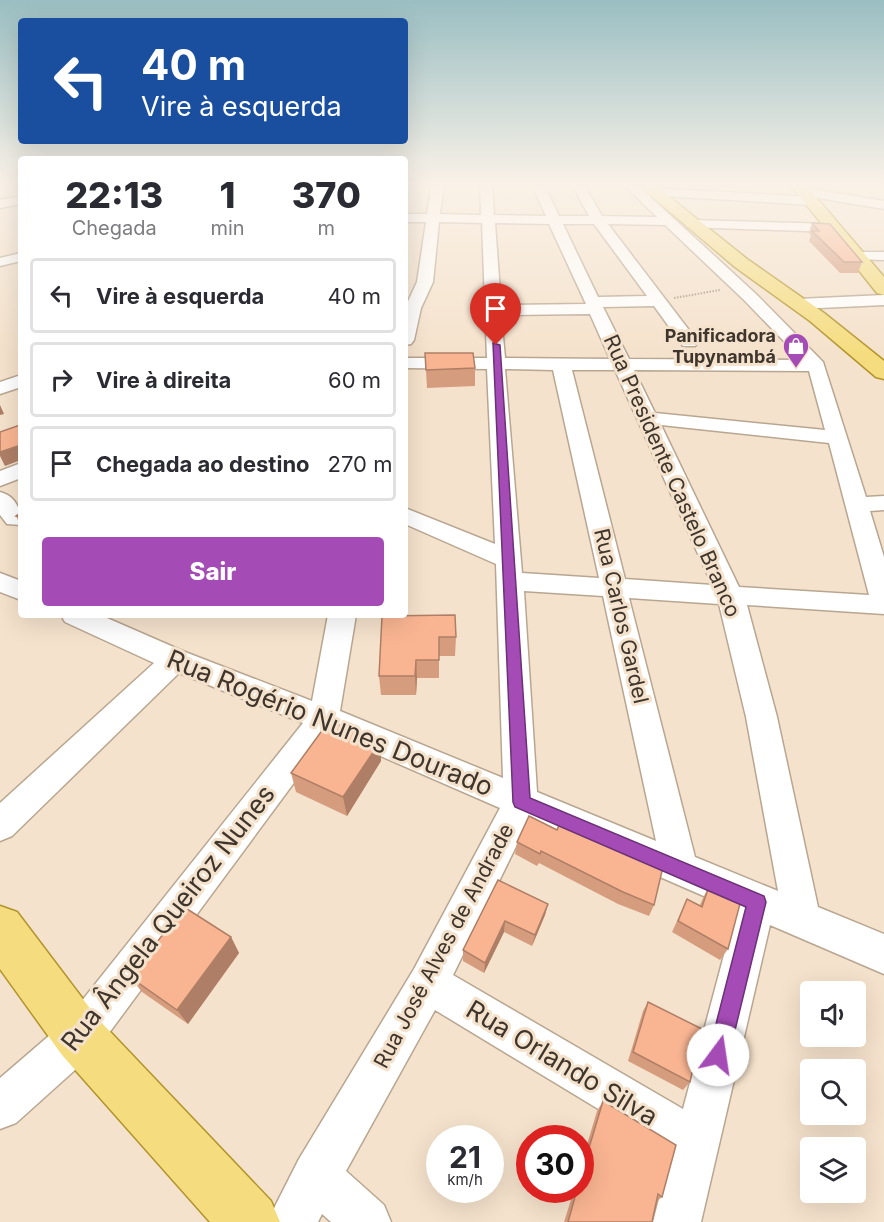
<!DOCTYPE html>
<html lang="pt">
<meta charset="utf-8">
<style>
:root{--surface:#fff;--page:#f7f7f7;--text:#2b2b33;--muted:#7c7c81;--line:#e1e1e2;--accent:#a54bb6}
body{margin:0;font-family:Inter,sans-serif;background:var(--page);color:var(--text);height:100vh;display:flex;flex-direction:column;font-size:22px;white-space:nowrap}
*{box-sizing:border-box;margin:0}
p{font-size:20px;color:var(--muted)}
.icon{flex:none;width:33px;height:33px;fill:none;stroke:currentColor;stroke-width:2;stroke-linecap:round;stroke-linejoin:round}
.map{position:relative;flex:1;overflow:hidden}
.sheet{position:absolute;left:18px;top:156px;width:390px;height:462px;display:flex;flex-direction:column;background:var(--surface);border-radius:6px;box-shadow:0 6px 24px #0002}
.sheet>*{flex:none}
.top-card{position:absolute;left:18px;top:18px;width:390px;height:126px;border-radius:6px;box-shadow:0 6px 24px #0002;background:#1a4fa0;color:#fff;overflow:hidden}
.tools{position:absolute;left:800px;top:981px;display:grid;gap:12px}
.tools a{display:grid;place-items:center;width:66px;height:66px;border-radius:6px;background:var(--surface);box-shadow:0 6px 24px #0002;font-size:30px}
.speed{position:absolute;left:426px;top:1125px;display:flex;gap:12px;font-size:30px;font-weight:700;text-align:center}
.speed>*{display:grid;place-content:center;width:78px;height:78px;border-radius:50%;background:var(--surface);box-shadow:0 6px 24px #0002;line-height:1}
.speed small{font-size:15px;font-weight:400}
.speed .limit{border:9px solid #d22;background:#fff;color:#111}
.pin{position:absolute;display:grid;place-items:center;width:51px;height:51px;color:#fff;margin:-62px -26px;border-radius:50% 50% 50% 0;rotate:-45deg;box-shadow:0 0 6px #0007}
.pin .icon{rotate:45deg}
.me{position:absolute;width:66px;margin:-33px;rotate:14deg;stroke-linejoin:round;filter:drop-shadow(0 0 4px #0008)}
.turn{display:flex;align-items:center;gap:21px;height:126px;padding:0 24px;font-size:27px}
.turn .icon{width:78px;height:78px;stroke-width:2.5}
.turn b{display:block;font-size:42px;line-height:51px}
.eta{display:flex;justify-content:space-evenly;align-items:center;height:102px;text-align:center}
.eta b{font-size:36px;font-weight:800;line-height:42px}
.action{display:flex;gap:12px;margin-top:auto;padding:12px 24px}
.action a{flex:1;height:69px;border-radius:6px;background:var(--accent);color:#fff;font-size:24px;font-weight:800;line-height:69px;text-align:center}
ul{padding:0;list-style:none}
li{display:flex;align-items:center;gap:18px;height:75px;margin:0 12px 9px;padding:0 12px;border:3px solid var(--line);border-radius:6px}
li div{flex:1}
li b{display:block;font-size:22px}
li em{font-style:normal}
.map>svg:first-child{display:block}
</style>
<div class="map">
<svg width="884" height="1222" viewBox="0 0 884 1222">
<rect width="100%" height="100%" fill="#f5e2cc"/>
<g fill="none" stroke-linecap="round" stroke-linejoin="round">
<g stroke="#b9a691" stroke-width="3">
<path id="minor" d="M432,183H444L440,214L481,215L480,183H492L494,215L546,216L531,183H543L559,216H589L571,183H583L602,216L657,217L622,183H635L756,294L823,362L866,497L884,496V510L870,511L884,557V614L747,605L777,717L818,907L884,934V974L770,925L701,1222H653L671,1153L435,1010L346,1171L384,1205L391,1222H331L322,1214L318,1222H267L299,1159L414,969L500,808L330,734L95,1052L16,1123L0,1129V1078L65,1022L303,723L179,673L12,836L0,841V803L154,663L65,622L61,615H100L185,652L312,701L328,615H356L340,711L503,778L496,564L405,524V508L495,544L487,369L405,368V358H487L482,223L439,222L433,282L421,308L414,340L411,344L405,345V308L417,282L426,222H405V214H427ZM495,223L549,224L586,304L501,305ZM563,224H594L647,296L598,297ZM608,224L665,225L744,300L802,360L629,359L603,307L654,306L683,346H695L698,342ZM590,314L610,359L505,358L501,315ZM505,369L553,370L599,578L522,573ZM572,370H615L712,585L625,579ZM634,370L809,371L825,430L655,413ZM661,425L829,443L869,595L739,587ZM524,591L603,596L656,841L537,792ZM629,598L719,604L746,717L778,891L695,857ZM529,820L736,910L683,1109L453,975Z
M652,188L812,197L818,201L812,205L648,195V189Z
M805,188L884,201V209L801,195V189Z
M21,196V204L0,208V200Z
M692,220L833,224L840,228L833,232L687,227L685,224Z
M857,252H884V260L852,259L850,256L852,253Z
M21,253V261L0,266V258Z
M884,295V305L798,309L790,304L798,299Z
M21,375V387L0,394V382Z
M21,463V478L0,486V471Z
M0,492C16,496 21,510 21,525L7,524L0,515Z
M0,573L21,581V600L0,592Z"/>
</g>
<g stroke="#b1942b" stroke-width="3">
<path id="major" d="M636,183H652L747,259L824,313L884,361V379L876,377L810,321L735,267Z
M789,183H804L884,277V295L877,293Z
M0,906L17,912L98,1019L271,1201L280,1222H210L62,1055L0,969Z"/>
</g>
<path stroke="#a49585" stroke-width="2" stroke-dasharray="1.5 1.5" stroke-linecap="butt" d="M674,298L720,290"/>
<use href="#minor" fill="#fff" fill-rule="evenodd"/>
<use href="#major" fill="#f5dd7f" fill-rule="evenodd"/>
</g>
<path fill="#d69c7e" d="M812,223L862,262L858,273H840L809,241L811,235L809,233Z
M425,353L475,368V386L427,388Z
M21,512V526L16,516Z
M382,616L456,637L455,656H439V678H417L416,695H381L379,676Z
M380,742L381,761L347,816L296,792L291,773Z
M529,816L654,905L649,916L618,904L539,863L537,866L515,854L517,842Z
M498,880L548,904L545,915L532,946L504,932L484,973L463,961V950Z
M709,886L728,949L720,960L672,932L687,899L700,905L703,898Z
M231,937L239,953L188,1024L142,992L130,977Z
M648,1002L690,1082L683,1090L628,1061L643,1011Z
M603,1101L662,1197L656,1202L652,1222H564L574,1190H580V1168L597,1111Z"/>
<path fill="#ae7f66" d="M0,405L4,414L0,415Z
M21,445V460L5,466L0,456V452Z
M416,660L417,678L416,695L415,676Z
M380,742L381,761L347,816L343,797Z
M548,904L545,915L532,946L535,935Z
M505,921L504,932L484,973L485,963Z
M231,937L239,953L188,1024L177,1010Z"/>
<path fill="#f9b592" stroke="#ae7f66" stroke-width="1.5" d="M812,223L830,224L862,262H844L812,231H819Z
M425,353H473L475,368L426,370Z
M20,425L21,445L0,452V432Z
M21,512V517L16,516Z
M455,615L456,637H439V660H416L415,676H379L382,616Z
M329,721L380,742L343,797L291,773Z
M529,816L557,830L560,823L663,867L654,905L623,892L541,851L540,854L517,842Z
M498,880L548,904L535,935L505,921L485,963L463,950Z
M709,886L741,900L728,949L678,921L687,899L702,907Z
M184,907L231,937L177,1010L130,977Z
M648,1002L702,1029L690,1082L633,1052Z
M603,1101L676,1145L662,1197L658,1194L652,1222H568L577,1190H580V1178Z"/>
<linearGradient id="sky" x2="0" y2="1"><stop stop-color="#9abec2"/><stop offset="0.52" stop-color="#faf2e8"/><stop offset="1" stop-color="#faf2e8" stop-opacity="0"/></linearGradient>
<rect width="884" height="354" fill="url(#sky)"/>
<path fill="#a54bb6" stroke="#6b3176" stroke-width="1.5" d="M493,343L500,345L530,798L764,896L766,902L729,1055L726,1063L718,1066L711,1063L708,1055L746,907L515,807L513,802Z"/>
<defs>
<g id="shop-pin" transform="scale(1.35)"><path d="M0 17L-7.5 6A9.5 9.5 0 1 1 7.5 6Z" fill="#a54bb6" stroke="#f5e2cc"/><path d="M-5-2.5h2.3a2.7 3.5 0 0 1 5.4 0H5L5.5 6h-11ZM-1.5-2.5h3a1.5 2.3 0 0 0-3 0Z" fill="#fff"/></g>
</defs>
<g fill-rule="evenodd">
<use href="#shop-pin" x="796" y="346"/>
</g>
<g text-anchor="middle" stroke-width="6" stroke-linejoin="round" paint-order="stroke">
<g font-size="18" font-weight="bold" fill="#3e362d" stroke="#f5e2cc" text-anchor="end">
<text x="776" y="342">Panificadora<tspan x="776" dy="21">Tupynambá</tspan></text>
</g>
<g font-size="21" fill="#3e362d" stroke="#f5e2cc">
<text transform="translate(672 476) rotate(66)" y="7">Rua Presidente Castelo Branco</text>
<text transform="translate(621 616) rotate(77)" y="7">Rua Carlos Gardel</text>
<text transform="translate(444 946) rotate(-62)" y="7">Rua José Alves de Andrade</text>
</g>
<g font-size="26" fill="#3e362d" stroke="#f5e2cc">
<text transform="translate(330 723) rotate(22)" y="9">Rua Rogério Nunes Dourado</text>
<text transform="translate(168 918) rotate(-52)" y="9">Rua Ângela Queiroz Nunes</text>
<text transform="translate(562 1063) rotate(31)" y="9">Rua Orlando Silva</text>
</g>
</g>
</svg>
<div class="tools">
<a><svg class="icon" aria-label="sound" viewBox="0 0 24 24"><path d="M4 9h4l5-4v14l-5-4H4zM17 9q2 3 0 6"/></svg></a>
<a><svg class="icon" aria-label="search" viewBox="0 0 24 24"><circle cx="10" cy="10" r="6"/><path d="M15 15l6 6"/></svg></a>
<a><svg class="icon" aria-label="layers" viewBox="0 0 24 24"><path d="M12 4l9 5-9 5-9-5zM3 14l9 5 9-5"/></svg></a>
</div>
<div class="speed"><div>21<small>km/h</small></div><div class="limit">30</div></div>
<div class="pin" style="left:496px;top:345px;background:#d93025"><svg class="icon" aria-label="arrive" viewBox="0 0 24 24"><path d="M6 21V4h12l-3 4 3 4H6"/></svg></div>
<svg class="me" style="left:718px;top:1055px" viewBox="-20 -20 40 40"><circle r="19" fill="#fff"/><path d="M0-13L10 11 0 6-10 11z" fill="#a54bb6"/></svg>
<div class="top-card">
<div class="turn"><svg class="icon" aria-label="left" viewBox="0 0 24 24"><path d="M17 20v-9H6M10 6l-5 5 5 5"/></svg><div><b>40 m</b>Vire à esquerda</div></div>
</div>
<section class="sheet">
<div class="eta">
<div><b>22:13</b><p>Chegada</p></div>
<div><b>1</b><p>min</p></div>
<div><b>370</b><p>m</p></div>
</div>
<ul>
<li><svg class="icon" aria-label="left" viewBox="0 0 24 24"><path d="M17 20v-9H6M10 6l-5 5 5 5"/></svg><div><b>Vire à esquerda</b></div><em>40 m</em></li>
<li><svg class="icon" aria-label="right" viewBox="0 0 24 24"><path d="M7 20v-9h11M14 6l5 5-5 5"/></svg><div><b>Vire à direita</b></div><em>60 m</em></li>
<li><svg class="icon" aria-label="arrive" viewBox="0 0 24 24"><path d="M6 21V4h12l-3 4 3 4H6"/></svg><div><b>Chegada ao destino</b></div><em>270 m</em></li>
</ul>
<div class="action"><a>Sair</a></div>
</section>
</div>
